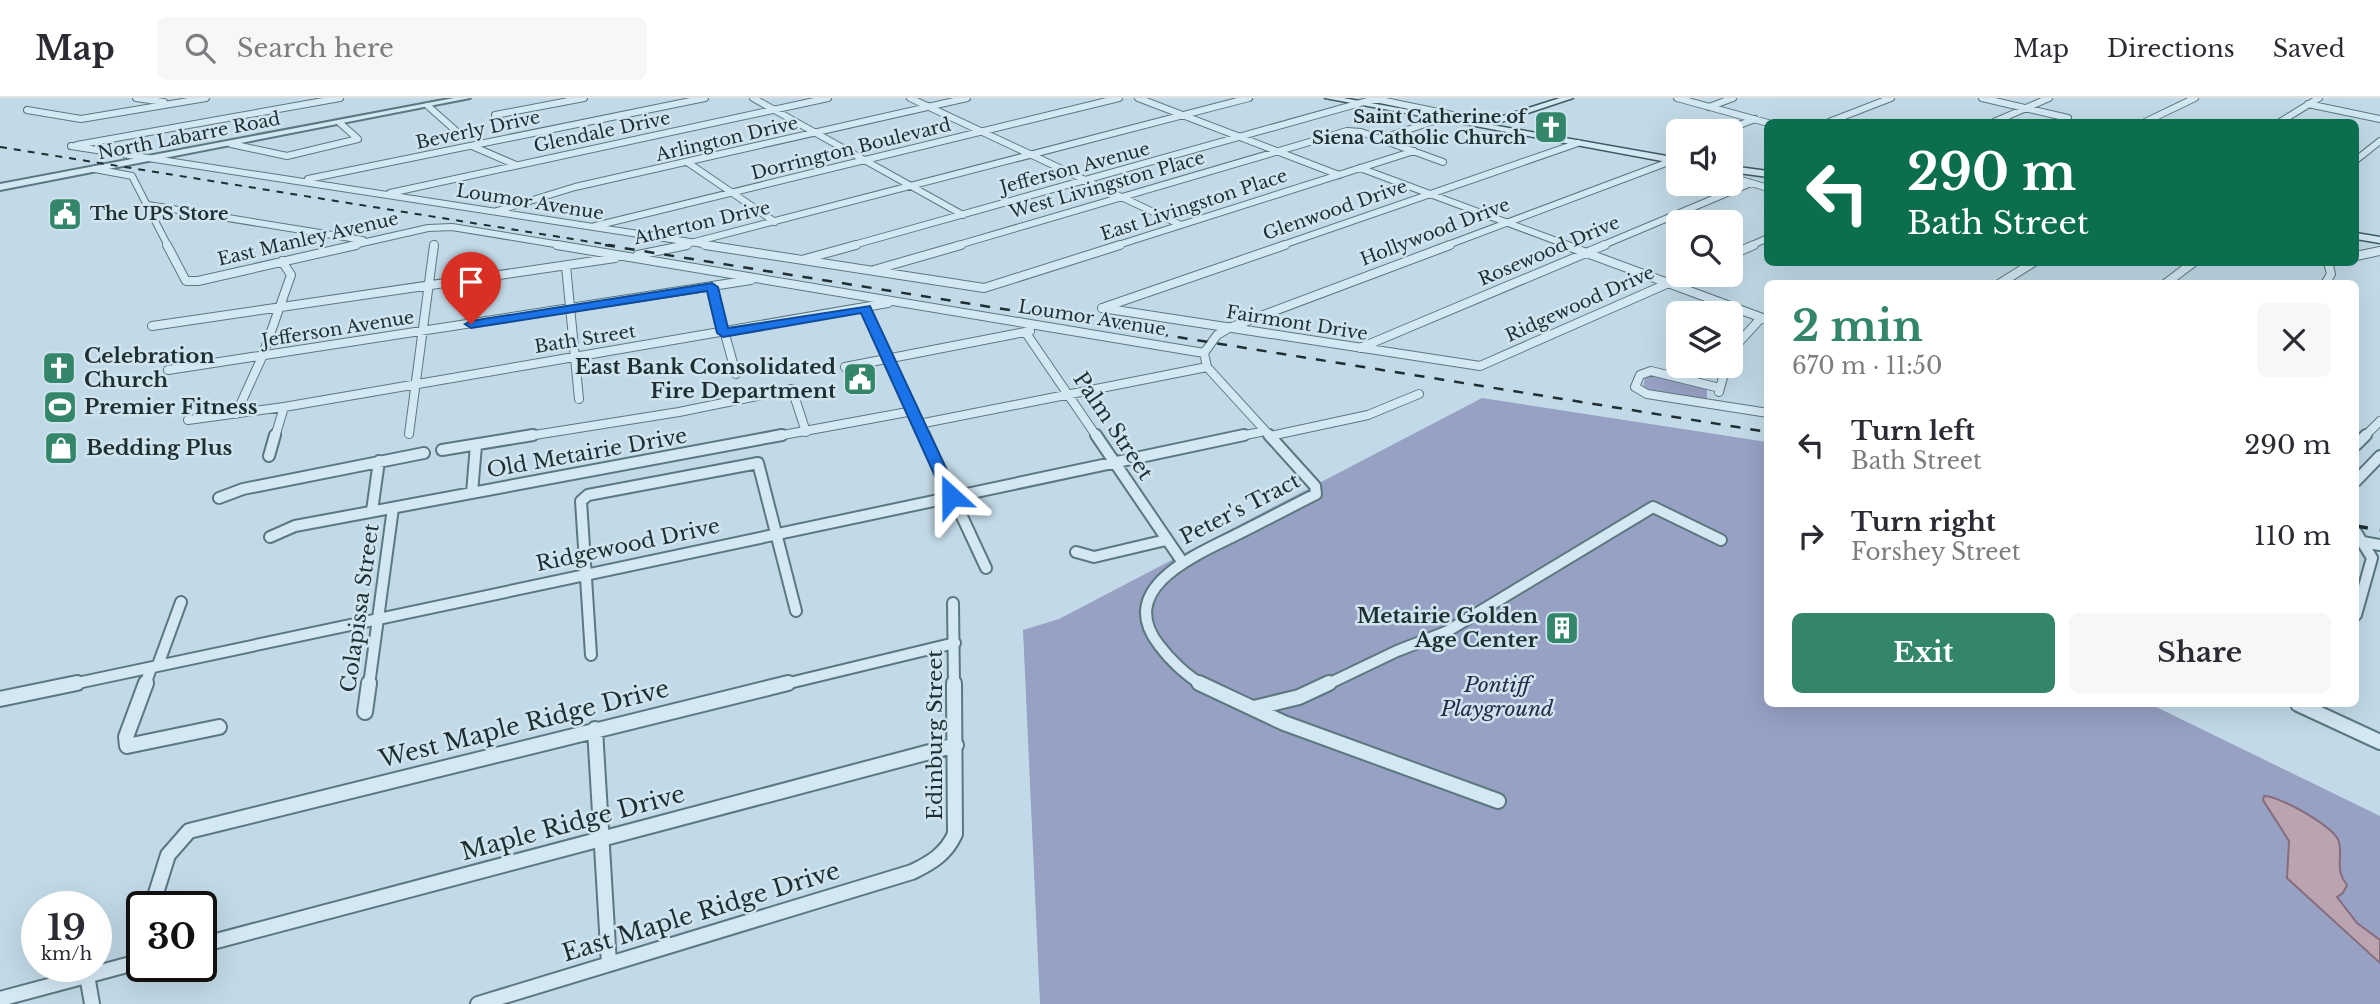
<!DOCTYPE html>
<meta charset="utf-8">
<style>
:root{--surface:#fff;--page:#f7f7f7;--text:#2b2b33;--muted:#7c7c81;--line:#e1e1e2;--accent:#33866a}
body{margin:0;font-family:"Libre Baskerville",serif;background:var(--page);color:var(--text);height:100vh;display:flex;flex-direction:column;font-size:26px;white-space:nowrap}
*{box-sizing:border-box;margin:0}
p{font-size:23px;color:var(--muted)}
.icon{flex:none;width:38px;height:38px;fill:none;stroke:currentColor;stroke-width:2;stroke-linecap:round;stroke-linejoin:round}
.map{position:relative;flex:1;overflow:hidden}
.side{position:absolute;left:1764px;top:182px;width:595px;height:427px;display:flex;flex-direction:column;background:var(--surface);border-radius:10px;box-shadow:0 7px 28px #0002}
.side>*{flex:none}
.hud{position:absolute;left:1764px;top:21px;width:595px;height:147px;border-radius:10px;box-shadow:0 7px 28px #0002;background:#0b6e4f;color:#fff;overflow:hidden}
.tools{position:absolute;left:1666px;top:21px;display:grid;gap:14px}
.tools a{display:grid;place-items:center;width:77px;height:77px;border-radius:10px;background:var(--surface);box-shadow:0 7px 28px #0002;font-size:35px}
.speed{position:absolute;left:21px;top:793px;display:flex;gap:14px;font-size:35px;font-weight:700;text-align:center}
.speed>*{display:grid;place-content:center;width:91px;height:91px;border-radius:50%;background:var(--surface);box-shadow:0 7px 28px #0002;line-height:1}
.speed small{font-size:18px;font-weight:400}
.speed .limit{border:4px solid #111;border-radius:10px;background:#fff;color:#111}
.pin{position:absolute;display:grid;place-items:center;width:60px;height:60px;color:#fff;margin:-72px -30px;border-radius:50% 50% 50% 0;rotate:-45deg;box-shadow:0 0 7px #0007}
.pin .icon{rotate:45deg}
.me{position:absolute;width:77px;margin:-38px;rotate:336deg;stroke-linejoin:round;filter:drop-shadow(0 0 5px #0008)}
.turn{display:flex;align-items:center;gap:24px;height:147px;padding:0 28px;font-size:32px}
.turn .icon{width:91px;height:91px;stroke-width:2.5}
.turn b{display:block;font-size:49px;line-height:60px}
.round{display:grid;place-items:center;flex:none;width:74px;height:74px;border-radius:10px;background:var(--page)}
.summary{display:flex;align-items:center;justify-content:space-between;height:119px;padding:0 28px}
h1{font-size:42px;font-weight:700;line-height:52px;color:var(--accent)}
.cta{display:flex;gap:14px;margin-top:auto;padding:14px 28px}
.cta a{flex:1;height:80px;border-radius:10px;background:var(--accent);color:#fff;font-size:28px;font-weight:700;line-height:80px;text-align:center}
.cta a+a{background:var(--page);color:var(--text)}
ul{padding:0;list-style:none}
li{display:flex;align-items:center;gap:21px;height:91px;padding:0 28px}
li div{flex:1}
li b{display:block;font-size:26px}
li em{font-style:normal}
header{display:flex;align-items:center;gap:42px;box-sizing:border-box;height:98px;padding:0 35px;background:var(--surface);border-bottom:2px solid var(--line)}
header strong{font-size:33px}
nav{display:flex;gap:38px;margin-inline-start:auto;font-size:24px}
.search{width:490px;height:63px;background:var(--page);display:flex;align-items:center;gap:18px;box-sizing:border-box;padding:0 24px;border-radius:10px;color:var(--muted);font-size:26px}
.map>svg:first-child{display:block}
</style>
<header>
<strong>Map</strong>
<div class="search"><svg class="icon" aria-label="search" viewBox="0 0 24 24"><circle cx="10" cy="10" r="6"/><path d="M15 15l6 6"/></svg>Search here</div>
<nav><a>Map</a><a>Directions</a><a>Saved</a></nav>
</header>
<div class="map">
<svg width="2380" height="906" viewBox="0 0 2380 906">
<rect width="100%" height="100%" fill="#c2dae7"/>
<path fill="#97a1c4" d="M1650,276L1707,289V304L1643,290L1645,278Z
M1482,300L1767,344L1768,606H2150L2380,718V906H1040L1023,532L1059,521Z"/>
<path fill="#bba4b2" stroke="#876c7c" stroke-width="2" d="M2264,698C2280,698 2335,729 2339,744C2343,762 2334,770 2347,787L2343,795L2337,799L2357,825L2380,842V865L2287,780L2289,743L2263,702Z"/>
<g fill="none" stroke-linecap="round" stroke-linejoin="round">
<g stroke="#5b787f" stroke-width="8">
<path id="minor-far3" d="M136,0L164,4
M753,0L963,117
M910,0L1181,127
M1138,0L1339,77
M1371,0L1491,25
M1677,0L1768,25
M1982,0L2068,20
M2308,6L2380,21
M428,8L455,32
M1709,9L1733,0
M27,12L81,21L206,0
M495,17L584,0
M1829,24L1891,0
M1994,24L2049,0
M2145,24L2195,0
M2280,24L2319,0
M1724,33L1755,21
M1380,41L1440,21
M231,46L287,58L358,41L340,25
M77,47L340,0
M71,48L716,148
M472,48L516,67
M2356,62L2380,43
M687,64L775,124
M1360,70L1570,148
M95,71L132,78L168,148
M1731,79L1768,90
M308,81L705,0
M390,95L828,0
M148,107L363,142
M497,113L575,89L967,0
M595,128L1119,0
M349,148L428,130L452,129L567,148
M679,148L1249,0
M850,148L1378,0
M955,148L1347,33L1361,34L1443,64
M1115,148L1414,53
M1280,148L1578,45
M1445,148L1674,62L1678,63
M1601,148L1751,85
M1750,148L1768,140"/>
</g>
<g stroke="#5b787f" stroke-width="10">
<path id="minor-far2" d="M167,147L186,183H198L356,147
M557,147L1204,255
M705,147L984,190L1120,147
M1565,147L1768,222
M638,157L687,147
M1731,157L1754,147
M2356,158L2380,153
M805,161L856,147
M566,168L579,301
M874,172L961,147
M1999,186L2034,164
M2165,186L2194,164
M2325,186L2331,176L2328,164
M712,189L736,276
M1105,209L1285,147
M1102,210L1480,268L1687,177
M865,211L925,339
M152,228L615,160
M1026,235L1097,339
M1360,250L1605,147
M1731,253L1761,220
M845,269L1030,233
M168,272L751,182
M1720,290L1651,273L1640,277L1635,289L1647,296L1768,315
M1719,294L1726,268
M236,316L262,259L291,177L282,163
M188,322L284,309L888,205
M919,326L1207,269
M409,336L434,147
M1270,338L1368,317L1419,296
M275,339L284,309
M522,339L679,314L792,291L806,334
M772,339L913,313
M1236,339L1265,333
M1271,339L1207,269L1204,255L1217,237L1229,230L1450,147
M2364,339L2380,323"/>
</g>
<g stroke="#5b787f" stroke-width="14">
<path id="minor-far1" d="M924,337L986,470
M1096,337L1181,462
M2356,347L2366,337
M442,352L533,337
M269,358L275,337
M2356,383L2380,358
M472,395L476,347
M219,400L243,391L424,355
M372,413L379,363
M2356,434L2372,460L2356,517
M270,439L295,428L782,337
M2363,444L2380,447
M1076,454L1094,459L1166,442
M953,505L954,587
M591,557L581,403L588,397L758,365L796,513
M158,567L181,504
M68,587L1244,337
M145,587L151,570
M369,587L393,410
M781,587L955,545
M1203,587C1187,578 1170,562 1159,547C1114,489 1198,456 1240,435C1265,422 1291,409 1316,396L1315,388L1269,337
M1326,587L1397,553L1446,534L1653,409L1721,442"/>
</g>
<g stroke="#5b787f" stroke-width="18">
<path id="minor" d="M146,585L126,639L127,648L219,629
M1199,585L1284,625L1498,703
M0,601L77,585
M2298,606L2380,644
M1254,610L1299,599L1329,585
M365,614L369,585
M595,631L609,866
M152,808L168,757L189,733L788,585
M201,847L956,647
M136,865L142,844
M87,877L92,906
M0,901L142,863
M478,906L912,774C931,765 946,756 955,736L954,585"/>
</g>
<g stroke="#5b787f" stroke-width="4">
<path id="tertiary" d="M454,0H470L0,92V86Z"/>
</g>
<g stroke="#3f5b61" stroke-width="3">
<path id="secondary" d="M1325,0H1343L1481,25L1560,0H1573L1492,27L1678,60V66Z
M1731,68L1768,73V79L1731,74Z
M2356,135L2380,139V145L2356,141Z"/>
</g>
<use href="#minor-far3" stroke="#d4e8f4" stroke-width="6"/>
<use href="#minor-far2" stroke="#d4e8f4" stroke-width="8"/>
<use href="#minor-far1" stroke="#d4e8f4" stroke-width="10"/>
<use href="#minor" stroke="#d4e8f4" stroke-width="14"/>
<use href="#tertiary" fill="#d4e8f4" fill-rule="evenodd"/>
<use href="#secondary" fill="#d4e8f4" fill-rule="evenodd"/>
<path stroke="#1e2e31" stroke-width="2" stroke-dasharray="7 7" stroke-linecap="butt" d="M0,49L616,148"/>
<path stroke="#1e2e31" stroke-width="2.5" stroke-dasharray="10 10" stroke-linecap="butt" d="M605,147L1768,334"/>
<path stroke="#1e2e31" stroke-width="3.5" stroke-dasharray="12 12" stroke-linecap="butt" d="M2356,428L2380,432"/>
</g>
<path fill="#1a73e8" stroke="#114b97" stroke-width="2" d="M712,185L718,189L728,230L870,208L959,398L956,401H946L944,398L861,215L723,239L717,235L707,193L471,230L465,226L471,223Z"/>
<defs>
<g id="church-square" transform="scale(1.75)"><rect x="-9" y="-9" width="18" height="18" rx="4" fill="#33866a" stroke="#d0e4f0"/><path d="M-1.2-6h2.4v3.5h3.3v2.4h-3.3V6h-2.4V-.1h-3.3v-2.4h3.3Z" fill="#fff"/></g>
<g id="civic-square" transform="scale(1.75)"><rect x="-9" y="-9" width="18" height="18" rx="4" fill="#33866a" stroke="#d0e4f0"/><path d="M-.6-6.5H3V-4.5H.6V-3L4-1V1h2V6H-6V1h2V-1L-.6-3ZM-1.2 2.5V6h2.4V2.5Z" fill="#fff"/></g>
<g id="stadium-square" transform="scale(1.75)"><rect x="-9" y="-9" width="18" height="18" rx="4" fill="#33866a" stroke="#d0e4f0"/><path d="M0-5a6.5 5 0 1 0 0 10a6.5 5 0 1 0 0-10ZM-3.5-1.8h7v3.6h-7Z" fill="#fff"/></g>
<g id="shop-square" transform="scale(1.75)"><rect x="-9" y="-9" width="18" height="18" rx="4" fill="#33866a" stroke="#d0e4f0"/><path d="M-5-2.5h2.3a2.7 3.5 0 0 1 5.4 0H5L5.5 6h-11ZM-1.5-2.5h3a1.5 2.3 0 0 0-3 0Z" fill="#fff"/></g>
<g id="building-square" transform="scale(1.75)"><rect x="-9" y="-9" width="18" height="18" rx="4" fill="#33866a" stroke="#d0e4f0"/><path d="M-4-6H4V6H1V3H-1V6H-4ZM-2.5-4.3h1.7v1.8h-1.7ZM.8-4.3h1.7v1.8H.8ZM-2.5-1h1.7V.8h-1.7ZM.8-1h1.7V.8H.8Z" fill="#fff"/></g>
</defs>
<g fill-rule="evenodd">
<use href="#church-square" x="1551" y="29"/>
<use href="#civic-square" x="65" y="116"/>
<use href="#church-square" x="59" y="270"/>
<use href="#civic-square" x="860" y="281"/>
<use href="#stadium-square" x="60" y="309"/>
<use href="#shop-square" x="61" y="350"/>
<use href="#building-square" x="1562" y="530"/>
</g>
<g text-anchor="middle" stroke-width="5" stroke-linejoin="round" paint-order="stroke">
<g font-size="18" font-weight="bold" fill="#1e2e31" stroke="#d0e4f0" text-anchor="end">
<text x="1526" y="25">Saint Catherine of<tspan x="1526" dy="21">Siena Catholic Church</tspan></text>
<text x="90" y="122" text-anchor="start">The UPS Store</text>
</g>
<g font-size="18" fill="#1e2e31" stroke="#d0e4f0">
<text transform="translate(478 32) rotate(-12)" y="6">Beverly Drive</text>
<text transform="translate(602 34) rotate(-12)" y="6">Glendale Drive</text>
<text transform="translate(189 38) rotate(-11)" y="6">North Labarre Road</text>
<text transform="translate(727 41) rotate(-13)" y="6">Arlington Drive</text>
<text transform="translate(851 51) rotate(-14)" y="6">Dorrington Boulevard</text>
<text transform="translate(1075 70) rotate(-15)" y="6">Jefferson Avenue</text>
<text transform="translate(1107 87) rotate(-16)" y="6">West Livingston Place</text>
<text transform="translate(530 104) rotate(9)" y="6">Loumor Avenue</text>
<text transform="translate(1194 107) rotate(-18)" y="6">East Livingston Place</text>
<text transform="translate(1335 112) rotate(-19)" y="6">Glenwood Drive</text>
<text transform="translate(702 125) rotate(-13)" y="6">Atherton Drive</text>
<text transform="translate(1435 134) rotate(-21)" y="6">Hollywood Drive</text>
<text transform="translate(308 141) rotate(-13)" y="6">East Manley Avenue</text>
<text transform="translate(1549 153) rotate(-23)" y="6">Rosewood Drive</text>
<text transform="translate(1580 206) rotate(-24)" y="6">Ridgewood Drive</text>
<text transform="translate(1092 220) rotate(9)" y="6">Loumor Avenue</text>
<text transform="translate(1297 225) rotate(9)" y="6">Fairmont Drive</text>
<text transform="translate(338 231) rotate(-9)" y="6">Jefferson Avenue</text>
<text transform="translate(585 241) rotate(-9)" y="6">Bath Street</text>
</g>
<g font-size="21" font-weight="bold" fill="#1e2e31" stroke="#d0e4f0" text-anchor="start">
<text x="84" y="265">Celebration<tspan x="84" dy="24">Church</tspan></text>
<text x="836" y="276" text-anchor="end">East Bank Consolidated<tspan x="836" dy="24">Fire Department</tspan></text>
<text x="84" y="316">Premier Fitness</text>
<text x="86" y="357">Bedding Plus</text>
<text x="1538" y="525" text-anchor="end">Metairie Golden<tspan x="1538" dy="24">Age Center</tspan></text>
</g>
<g font-size="21" fill="#1e2e31" stroke="#d0e4f0">
<text transform="translate(1113 328) rotate(56)" y="7">Palm Street</text>
<text transform="translate(587 355) rotate(-10)" y="7">Old Metairie Drive</text>
<text transform="translate(1240 411) rotate(-27)" y="7">Peter's Tract</text>
<text transform="translate(628 447) rotate(-12)" y="7">Ridgewood Drive</text>
<text transform="translate(360 510) rotate(-82)" y="7">Colapissa Street</text>
<text transform="translate(935 637) rotate(-90)" y="7">Edinburg Street</text>
</g>
<g font-size="21" font-style="italic" fill="#272a4a" stroke="#d0e4f0">
<text x="1497" y="594">Pontiff<tspan x="1497" dy="24">Playground</tspan></text>
</g>
<g font-size="24" fill="#1e2e31" stroke="#d0e4f0">
<text transform="translate(524 626) rotate(-14)" y="8">West Maple Ridge Drive</text>
<text transform="translate(573 725) rotate(-15)" y="8">Maple Ridge Drive</text>
<text transform="translate(701 814) rotate(-17)" y="8">East Maple Ridge Drive</text>
</g>
</g>
</svg>
<div class="tools">
<a><svg class="icon" aria-label="sound" viewBox="0 0 24 24"><path d="M4 9h4l5-4v14l-5-4H4zM17 9q2 3 0 6"/></svg></a>
<a><svg class="icon" aria-label="search" viewBox="0 0 24 24"><circle cx="10" cy="10" r="6"/><path d="M15 15l6 6"/></svg></a>
<a><svg class="icon" aria-label="layers" viewBox="0 0 24 24"><path d="M12 4l9 5-9 5-9-5zM3 14l9 5 9-5"/></svg></a>
</div>
<div class="speed"><div>19<small>km/h</small></div><div class="limit">30</div></div>
<div class="pin" style="left:471px;top:226px;background:#d93025"><svg class="icon" aria-label="arrive" viewBox="0 0 24 24"><path d="M6 21V4h12l-3 4 3 4H6"/></svg></div>
<svg class="me" style="left:951px;top:398px" viewBox="-20 -20 40 40"><path d="M0-17L14 15 0 8-14 15z" fill="#1a73e8" stroke="#fff" stroke-width="4"/></svg>
<div class="hud">
<div class="turn"><svg class="icon" aria-label="left" viewBox="0 0 24 24"><path d="M17 20v-9H6M10 6l-5 5 5 5"/></svg><div><b>290 m</b>Bath Street</div></div>
</div>
<section class="side">
<div class="summary"><div><h1>2 min</h1><p>670 m · 11:50</p></div><a class="round"><svg class="icon" aria-label="close" viewBox="0 0 24 24"><path d="M6 6l12 12M18 6L6 18"/></svg></a></div>
<ul>
<li><svg class="icon" aria-label="left" viewBox="0 0 24 24"><path d="M17 20v-9H6M10 6l-5 5 5 5"/></svg><div><b>Turn left</b><p>Bath Street</p></div><em>290 m</em></li>
<li><svg class="icon" aria-label="right" viewBox="0 0 24 24"><path d="M7 20v-9h11M14 6l5 5-5 5"/></svg><div><b>Turn right</b><p>Forshey Street</p></div><em>110 m</em></li>
</ul>
<div class="cta"><a>Exit</a><a>Share</a></div>
</section>
</div>
